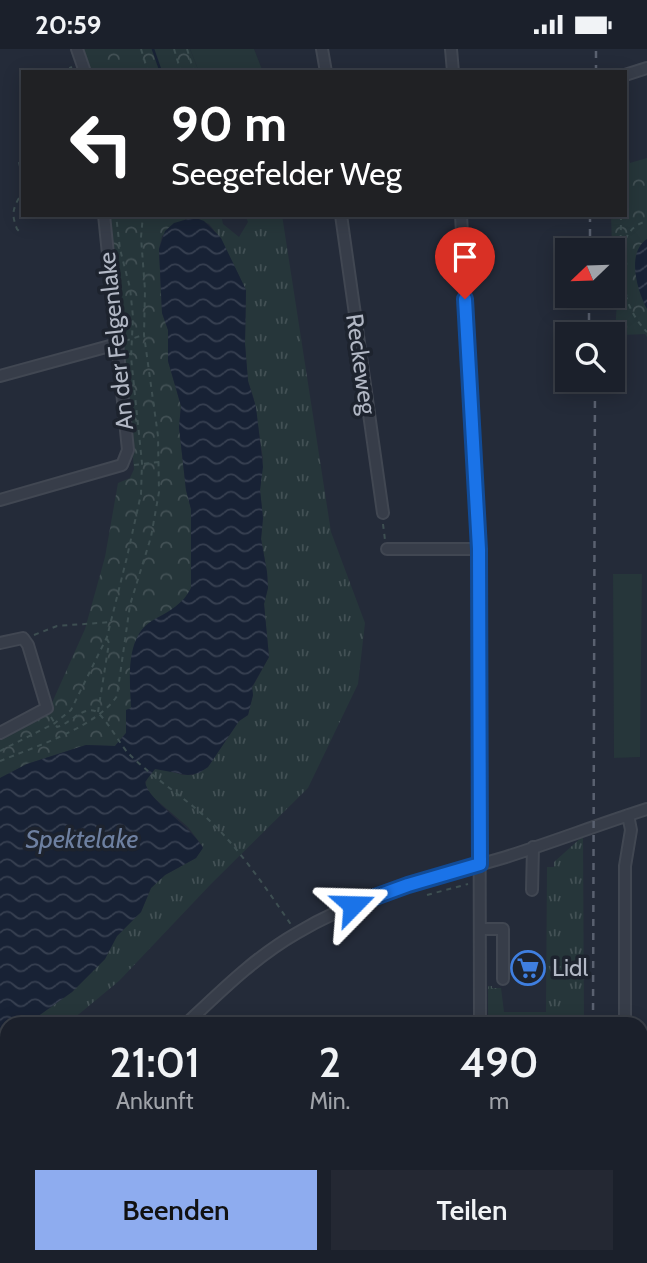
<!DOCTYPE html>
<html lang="de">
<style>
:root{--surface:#1b202b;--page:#242833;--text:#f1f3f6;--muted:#a0a3a9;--line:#393e47;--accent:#8eacef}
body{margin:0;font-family:Cabin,sans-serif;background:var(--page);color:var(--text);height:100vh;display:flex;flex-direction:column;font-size:26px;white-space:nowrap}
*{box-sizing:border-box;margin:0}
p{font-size:23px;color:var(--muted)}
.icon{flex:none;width:38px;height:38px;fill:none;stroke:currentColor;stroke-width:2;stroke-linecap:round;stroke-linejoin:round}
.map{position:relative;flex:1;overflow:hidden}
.sheet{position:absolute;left:0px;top:968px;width:648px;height:247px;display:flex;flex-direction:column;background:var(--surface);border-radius:21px 21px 0 0;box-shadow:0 4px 18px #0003,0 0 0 2px var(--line)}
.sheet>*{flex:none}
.banner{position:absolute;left:21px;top:21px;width:606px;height:147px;border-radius:0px;box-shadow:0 4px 18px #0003,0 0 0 2px var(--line);background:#202124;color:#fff;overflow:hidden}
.needle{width:46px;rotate:247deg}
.tools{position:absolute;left:555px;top:189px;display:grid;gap:14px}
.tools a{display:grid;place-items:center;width:70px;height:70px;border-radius:0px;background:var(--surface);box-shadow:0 4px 18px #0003,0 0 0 2px var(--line);font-size:35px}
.pin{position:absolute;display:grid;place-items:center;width:60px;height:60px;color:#fff;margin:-72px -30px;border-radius:50% 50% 50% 0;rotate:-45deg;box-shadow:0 0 7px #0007}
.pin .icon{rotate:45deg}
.me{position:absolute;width:77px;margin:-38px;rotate:68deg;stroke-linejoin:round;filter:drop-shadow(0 0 5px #0008)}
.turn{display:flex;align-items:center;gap:24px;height:147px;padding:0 35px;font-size:32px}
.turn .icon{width:91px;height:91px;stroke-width:2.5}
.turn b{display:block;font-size:49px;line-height:60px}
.eta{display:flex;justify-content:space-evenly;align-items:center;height:119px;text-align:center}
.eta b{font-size:42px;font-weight:600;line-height:49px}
.cta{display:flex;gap:14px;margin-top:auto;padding:14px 35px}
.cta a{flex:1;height:80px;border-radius:0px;background:var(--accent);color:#111;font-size:28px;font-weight:600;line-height:80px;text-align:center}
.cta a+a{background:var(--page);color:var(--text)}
.status{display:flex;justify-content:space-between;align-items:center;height:49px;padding:0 35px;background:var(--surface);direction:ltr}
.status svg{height:19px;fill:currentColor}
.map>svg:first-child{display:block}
</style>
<div class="status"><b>20:59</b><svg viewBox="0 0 49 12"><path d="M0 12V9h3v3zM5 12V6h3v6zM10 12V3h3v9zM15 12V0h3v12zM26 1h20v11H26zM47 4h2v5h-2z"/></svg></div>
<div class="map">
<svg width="647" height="1214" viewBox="0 0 647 1214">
<defs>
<pattern id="grass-tufts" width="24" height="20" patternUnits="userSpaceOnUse" patternTransform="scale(1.75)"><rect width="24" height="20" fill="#26363a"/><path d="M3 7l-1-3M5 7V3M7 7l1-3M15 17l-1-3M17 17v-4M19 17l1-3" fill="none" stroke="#435155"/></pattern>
<pattern id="park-crowns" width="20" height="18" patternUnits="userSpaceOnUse" patternTransform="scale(1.75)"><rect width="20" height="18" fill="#26363a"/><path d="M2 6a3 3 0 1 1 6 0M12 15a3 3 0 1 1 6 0" fill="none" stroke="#435155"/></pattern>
<pattern id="water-waves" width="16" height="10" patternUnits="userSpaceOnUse" patternTransform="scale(1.75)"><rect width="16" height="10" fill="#182235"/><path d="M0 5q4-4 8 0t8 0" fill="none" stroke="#374051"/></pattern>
</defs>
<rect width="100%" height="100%" fill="#242b39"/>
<path fill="url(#grass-tufts)" d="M192,166H221L223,175L239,188L248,173L245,166H282L331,483L365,574L358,635L308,739L211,835L119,932L67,975H27L72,943L105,910L117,887L141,863L151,839L165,826L196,809L203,798L188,778L153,748L145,737L148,726L155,720L159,719L183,726H193L208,718L239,672L248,666L253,646L252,639L269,608L264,555L268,539L267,523L261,490L263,469L260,441L263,410L254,350L248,332L245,295L246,241L221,190L209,175L192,169Z
M583,787L584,975H548L547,967H488V937H492V939H501L504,963H546L547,818H554V813Z"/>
<path fill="url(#park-crowns)" d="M82,0H190L199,23H90Z
M625,95L630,114L647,109V288L645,285L622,286L614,302L618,235L613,226L611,166H625Z
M109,166H188V170L181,172L162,187L159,200L162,264L168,281V312L181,357L179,378L186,441L191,460V539L185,550L169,563L157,569L132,605L131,660L126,661V684L115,697L86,696L27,715L0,729V688L52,662L51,656L85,580L105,508L118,434L130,429L134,420Z"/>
<path fill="#26363a" d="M190,0H254L263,23H199Z
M613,525H642L640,708L614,709Z"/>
<path fill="url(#water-waves)" d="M188,166L204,172L221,189L246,241L245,295L248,332L256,358L263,418L260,441L263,469L261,490L267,523L268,539L264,555L269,608L252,638L253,646L248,666L239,672L208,718L199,724L188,726L155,720L145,733C148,752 190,776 203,799L196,809L165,826L151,839L141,863L117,887L105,910L72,943L27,975H7V989L0,994V729L27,715L86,696L115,697L126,684V661L131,659C130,631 124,586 155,570C169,563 184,554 191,539V460L186,441L179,378L181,357L168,312V281L162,264L159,200L165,182L174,174L188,170Z
M647,190V260C637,241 626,204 647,190Z"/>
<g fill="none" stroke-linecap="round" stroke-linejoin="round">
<path stroke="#182235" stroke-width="2.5" d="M153,0L161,23"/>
<g stroke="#414752" stroke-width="14">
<path id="minor" d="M77,0L85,23
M322,0L326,23
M451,0L453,23
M625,26L647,19
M341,166L383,464
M461,166L479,500L480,975
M0,327L117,295
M0,451L122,416L128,401L104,166
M387,500H479
M0,594L23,589L28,596L47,659L0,684
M532,841L533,798
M480,880H503V930
M186,975C221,942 255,908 297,884C362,845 435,829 506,808C553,793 600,775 647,760
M625,975V817L631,781L628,766
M0,1149L7,1143
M640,1198L647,1208
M76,1208L82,1214
M479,1208V1214
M215,1214L221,1208"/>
</g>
<path stroke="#3e4f52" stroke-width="2" stroke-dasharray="5 5" stroke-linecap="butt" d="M141,0L148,23
M174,0L181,23
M187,0L194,23
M60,23L72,18
M215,23L223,21
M23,104L19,113L23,132
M23,141L19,149L23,154
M19,149C12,161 12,167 17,180L19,182
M621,166C621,209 615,250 647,283
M622,200C627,185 631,177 647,172
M125,292L143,286
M134,416L159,413
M383,475L385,491
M34,586L57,577L111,573
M98,663L109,594L107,590
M51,668L57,678C68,676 83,657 95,662C105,667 119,694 128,704C157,733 193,753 221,783C248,812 270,845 292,877
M0,702L55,674L71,661L107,588L127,508L141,445L142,414L131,308L133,268L130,239L120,200L116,166
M0,712C34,698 97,678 117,647L130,556L151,488L159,443L158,387L144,286L145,241L141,188L143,166
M427,846L468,835"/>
<use href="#minor" stroke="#373d49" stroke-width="10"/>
<path stroke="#5a6170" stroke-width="2.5" stroke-dasharray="7 7" stroke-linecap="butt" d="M596,23V0
M590,201V166
M589,285V247
M593,975L595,331
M588,1214V1208"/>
</g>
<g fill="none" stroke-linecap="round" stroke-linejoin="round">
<g stroke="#114b97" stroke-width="18">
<path id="route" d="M353,856L408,836L480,815L479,500L465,250"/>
</g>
<use href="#route" stroke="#1a73e8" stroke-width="12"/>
</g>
<defs>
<g id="supermarket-ring" transform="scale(1.75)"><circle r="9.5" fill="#1d232e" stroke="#3f7fe0" stroke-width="1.5"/><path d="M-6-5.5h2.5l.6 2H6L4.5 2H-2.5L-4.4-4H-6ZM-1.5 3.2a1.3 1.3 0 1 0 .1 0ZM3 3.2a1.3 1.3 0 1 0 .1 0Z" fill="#3f7fe0"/></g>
</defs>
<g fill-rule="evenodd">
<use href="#supermarket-ring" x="528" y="919"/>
</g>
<g text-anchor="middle" stroke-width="7" stroke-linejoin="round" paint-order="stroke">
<g font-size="24" fill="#b2b8c5" stroke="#1d232e">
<text transform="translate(116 292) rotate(-96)" y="8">An der Felgenlake</text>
<text transform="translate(361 315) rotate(82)" y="8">Reckeweg</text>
</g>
<g font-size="24" fill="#b2b8c5" stroke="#1d232e" text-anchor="start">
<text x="552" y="927">Lidl</text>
</g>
<g font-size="26" font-style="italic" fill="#6e80a1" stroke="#1d232e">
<text x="82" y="799">Spektelake</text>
</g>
</g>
</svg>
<div class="tools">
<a><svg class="needle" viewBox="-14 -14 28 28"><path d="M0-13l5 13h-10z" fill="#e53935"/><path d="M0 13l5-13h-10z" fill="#a0a3a9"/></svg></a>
<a><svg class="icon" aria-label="search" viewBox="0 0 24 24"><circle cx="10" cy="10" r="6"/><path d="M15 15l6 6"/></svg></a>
</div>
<div class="pin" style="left:465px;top:250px;background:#d93025"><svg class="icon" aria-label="arrive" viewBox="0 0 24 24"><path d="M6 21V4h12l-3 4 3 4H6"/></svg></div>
<svg class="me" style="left:353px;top:856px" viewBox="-20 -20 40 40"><path d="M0-17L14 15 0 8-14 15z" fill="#1a73e8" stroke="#fff" stroke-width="4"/></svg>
<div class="banner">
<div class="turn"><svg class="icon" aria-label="left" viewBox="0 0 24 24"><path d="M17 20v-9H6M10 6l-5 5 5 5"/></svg><div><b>90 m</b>Seegefelder Weg</div></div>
</div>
<section class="sheet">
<div class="eta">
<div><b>21:01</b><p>Ankunft</p></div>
<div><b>2</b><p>Min.</p></div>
<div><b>490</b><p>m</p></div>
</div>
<div class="cta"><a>Beenden</a><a>Teilen</a></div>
</section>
</div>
